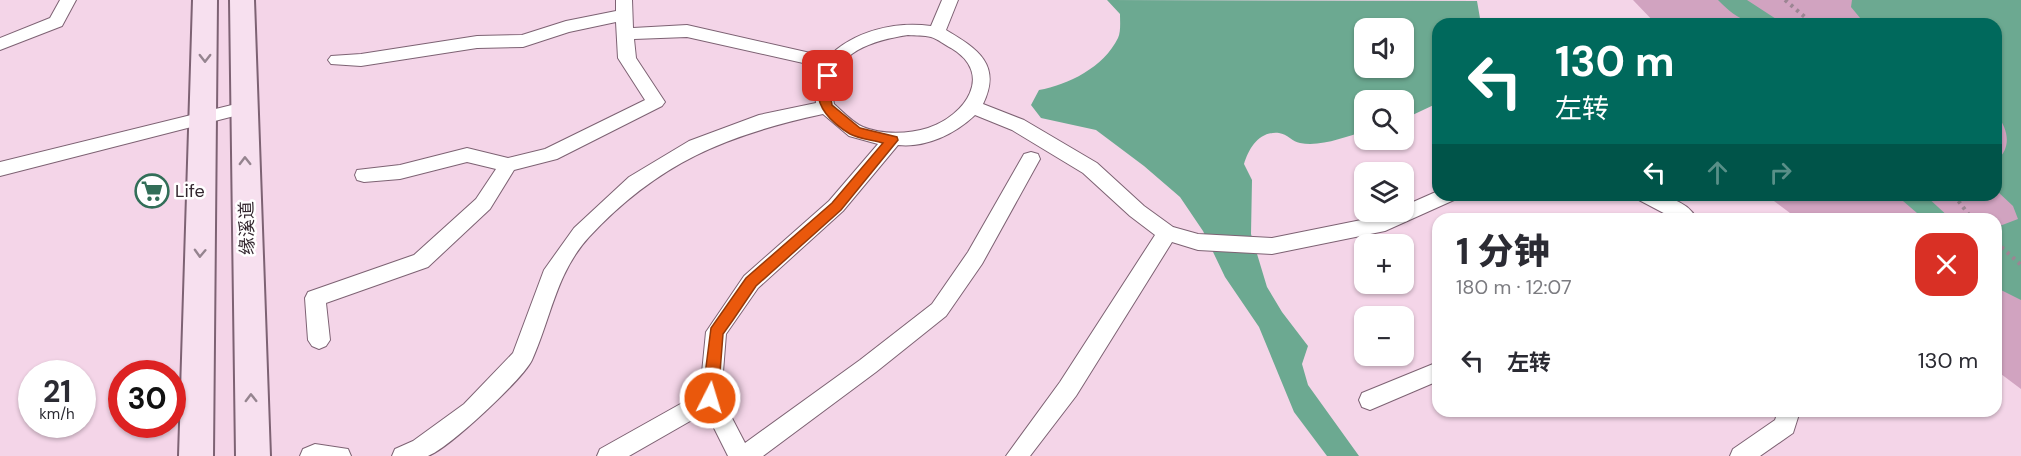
<!DOCTYPE html>
<html lang="zh">
<meta charset="utf-8">
<style>
:root{--surface:#fff;--page:#f7f7f7;--text:#2b2b33;--muted:#7c7c81}
body{margin:0;font-family:"DM Sans","Noto Sans SC",sans-serif;background:var(--page);color:var(--text);height:100vh;display:flex;flex-direction:column;font-size:22px;white-space:nowrap}
*{box-sizing:border-box;margin:0}
p{font-size:20px;color:var(--muted)}
.icon{flex:none;width:33px;height:33px;fill:none;stroke:currentColor;stroke-width:2;stroke-linecap:round;stroke-linejoin:round}
.map{position:relative;flex:1;overflow:hidden}
.drawer{position:absolute;left:1432px;top:213px;width:570px;height:204px;display:flex;flex-direction:column;background:var(--surface);border-radius:18px;box-shadow:0 2px 4px #0004}
.drawer>*{flex:none}
.guide{position:absolute;left:1432px;top:18px;width:570px;height:183px;border-radius:18px;box-shadow:0 2px 4px #0004;background:#00695c;color:#fff;overflow:hidden}
.tools{position:absolute;left:1354px;top:18px;display:grid;gap:12px}
.tools a{display:grid;place-items:center;width:60px;height:60px;border-radius:12px;background:var(--surface);box-shadow:0 2px 4px #0004;font-size:30px}
.speed{position:absolute;left:18px;top:360px;display:flex;gap:12px;font-size:30px;font-weight:700;text-align:center}
.speed>*{display:grid;place-content:center;width:78px;height:78px;border-radius:50%;background:var(--surface);box-shadow:0 2px 4px #0004;line-height:1}
.speed small{font-size:15px;font-weight:400}
.speed .limit{border:9px solid #d22;background:#fff;color:#111}
.pin{position:absolute;display:grid;place-items:center;width:51px;height:51px;color:#fff;margin:-26px;border-radius:12px;box-shadow:0 3px 9px #0006}
.me{position:absolute;width:66px;margin:-33px;rotate:5deg;stroke-linejoin:round;filter:drop-shadow(0 0 4px #0008)}
.turn{display:flex;align-items:center;gap:21px;height:126px;padding:0 24px;font-size:27px}
.turn .icon{width:78px;height:78px;stroke-width:2.5}
.turn b{display:block;font-size:42px;line-height:51px}
.lanes{display:flex;align-items:center;height:57px;padding:0 24px;background:#0003;justify-content:center;gap:30px;direction:ltr}
.lanes .off{opacity:.35}
.round{display:grid;place-items:center;flex:none;width:63px;height:63px;border-radius:18px;background:var(--page)}
.overview{display:flex;align-items:center;justify-content:space-between;height:102px;padding:0 24px}
h1{font-size:36px;font-weight:800;line-height:45px}
ul{padding:0;list-style:none}
li{display:flex;align-items:center;gap:18px;height:90px;padding:0 24px}
li div{flex:1}
li b{display:block;font-size:22px}
li em{font-style:normal}
.map>svg:first-child{display:block}
</style>
<div class="map">
<svg width="2021" height="456" viewBox="0 0 2021 456">
<rect width="100%" height="100%" fill="#f4d5e8"/>
<path fill="#d1a3c0" d="M1633,0H2021V389L1997,371L1996,219H1798L1766,195H1996V24H1656Z"/>
<path fill="#6ca991" fill-rule="evenodd" d="M1107,0L1477,1L1481,24H1438V103L1404,119V100H1365V131C1345,137 1321,147 1300,143C1293,142 1287,134 1279,133C1259,131 1249,148 1244,164L1252,180L1251,234L1267,287L1282,312L1308,346L1302,364L1308,385L1359,456H1327L1294,412L1259,327L1225,277L1203,231L1180,197L1144,166L1096,130L1041,118L1031,105L1039,90C1068,85 1104,67 1118,38C1121,32 1120,21 1120,14ZM1365,28H1404V68H1365Z
M1718,0H1747L1784,24C1753,24 1741,24 1718,0Z
M1852,0H2021V300L1997,288V227L2018,219L2013,206L1997,191V160C2012,147 2008,129 1997,115L1996,24H1865L1851,7Z
M1896,195H1925L1951,219H1924Z"/>
<g fill="none" stroke-linecap="round" stroke-linejoin="round">
<g stroke="#7d6273" stroke-width="2">
<path id="street" d="M60,0H76L62,26L0,50V38L50,18Z
M616,0H632L633,28L687,25L828,57C854,31 895,21 931,26L942,0H958L946,30C978,49 1002,65 983,104L1024,120L1097,163L1144,206L1173,227L1198,234L1272,238L1381,216L1392,212H1404V206L1438,191V195H1457L1454,200L1385,231L1272,254L1198,250L1172,242L1076,396L1030,456H1006L1060,382L1155,235L1130,216L1083,173L1012,130L975,115C955,134 926,148 898,145L843,211L758,288L726,334L721,397L745,443L860,360L932,304L968,252L1024,154L1031,152L1038,154L1040,159L982,264L946,316L876,372L763,456H728L706,412L629,456H597L600,449L700,393L706,332L744,276L829,201L878,144L849,136L823,114C726,135 658,163 589,237C556,273 551,318 532,360C523,379 448,449 428,456C418,456 402,456 392,456L395,449L413,441L464,404L513,353L544,270L574,228L629,177L689,141L759,115L816,103L814,88L821,67L687,37L634,39L636,58L665,102L662,106L557,159L514,170L490,209L428,267L326,303L330,340L326,346L319,349L312,346L308,340L305,298L308,292L414,255L476,199L496,169L467,162L400,179L364,182L357,180L355,175L357,170L400,165L467,148L508,158L545,149L645,100L618,58L616,22L569,32L523,47L477,48L361,66L331,64L328,60L331,56L361,54L477,36L522,35L566,21L616,11ZM908,35C916,36 924,35 931,37C938,39 945,45 951,48C995,74 965,116 928,128C909,134 882,135 863,127C853,123 843,112 834,104C824,55 869,41 908,35Z
M244,102L250,104L253,108L250,112L0,176V162Z
M1636,195C1659,195 1685,197 1697,219H1675L1639,200Z
M1438,362V381L1370,410L1362,407L1359,400L1362,393Z
M1778,411H1800L1793,433L1760,456H1730L1733,449L1775,420Z
M315,444L348,449L351,456H300L303,449Z"/>
</g>
<g stroke="#7d6273" stroke-width="4">
<path id="secondary" d="M193,0H217L213,456H179Z
M230,0H254L270,456H236Z"/>
</g>
<path stroke="#9c8593" stroke-width="4" stroke-dasharray="3 4.5" stroke-linecap="butt" d="M1785,0L1813,24
M1954,195L1972,219
M1996,242L2021,265"/>
<use href="#street" fill="#fff" fill-rule="evenodd"/>
<use href="#secondary" fill="#f7e0ef" fill-rule="evenodd"/>
</g>
<defs><path id="oneway-chevron" d="M-2-3.5L2.5 0L-2 3.5" fill="none" stroke-width="1.6" stroke-linecap="round" stroke-linejoin="round" transform="scale(1.5)"/></defs>
<g stroke="#95848f">
<use href="#oneway-chevron" transform="translate(205 58) rotate(90)"/>
<use href="#oneway-chevron" transform="translate(245 161) rotate(-91)"/>
<use href="#oneway-chevron" transform="translate(200 253) rotate(92)"/>
<use href="#oneway-chevron" transform="translate(251 398) rotate(-91)"/>
</g>
<path fill="#ea580c" stroke="#983908" stroke-width="1.5" d="M828,72L834,76L829,88L832,105L860,128L897,137L898,140L841,210L756,286L733,320L723,334L718,398L716,403L710,404L705,403L702,398L711,328L746,278L832,203L883,143C873,140 859,139 850,134C827,120 809,100 823,73Z"/>
<defs>
<g id="supermarket-ring" transform="scale(1.725)"><circle r="9.5" fill="#fff" stroke="#326e58" stroke-width="1.5"/><path d="M-6-5.5h2.5l.6 2H6L4.5 2H-2.5L-4.4-4H-6ZM-1.5 3.2a1.3 1.3 0 1 0 .1 0ZM3 3.2a1.3 1.3 0 1 0 .1 0Z" fill="#326e58"/></g>
</defs>
<g fill-rule="evenodd">
<use href="#supermarket-ring" x="152" y="191"/>
</g>
<g text-anchor="middle" stroke-width="5" stroke-linejoin="round" paint-order="stroke">
<g font-size="18" fill="#33272f" stroke="#fff" text-anchor="start">
<text x="175" y="197">Life</text>
</g>
<g font-size="18" fill="#33272f" stroke="#fff">
<text transform="translate(247 228) rotate(-91)" y="6">缘溪道</text>
</g>
</g>
</svg>
<div class="tools">
<a><svg class="icon" aria-label="sound" viewBox="0 0 24 24"><path d="M4 9h4l5-4v14l-5-4H4zM17 9q2 3 0 6"/></svg></a>
<a><svg class="icon" aria-label="search" viewBox="0 0 24 24"><circle cx="10" cy="10" r="6"/><path d="M15 15l6 6"/></svg></a>
<a><svg class="icon" aria-label="layers" viewBox="0 0 24 24"><path d="M12 4l9 5-9 5-9-5zM3 14l9 5 9-5"/></svg></a>
<a>+</a>
<a>−</a>
</div>
<div class="speed"><div>21<small>km/h</small></div><div class="limit">30</div></div>
<div class="pin" style="left:828px;top:76px;background:#d93025"><svg class="icon" aria-label="arrive" viewBox="0 0 24 24"><path d="M6 21V4h12l-3 4 3 4H6"/></svg></div>
<svg class="me" style="left:710px;top:398px" viewBox="-20 -20 40 40"><circle r="17" fill="#ea580c" stroke="#fff" stroke-width="3"/><path d="M0-11L8 9 0 5-8 9z" fill="#fff"/></svg>
<div class="guide">
<div class="turn"><svg class="icon" aria-label="left" viewBox="0 0 24 24"><path d="M17 20v-9H6M10 6l-5 5 5 5"/></svg><div><b>130 m</b>左转</div></div>
<div class="lanes"><svg class="icon" aria-label="left" viewBox="0 0 24 24"><path d="M17 20v-9H6M10 6l-5 5 5 5"/></svg><svg class="icon off" aria-label="ahead" viewBox="0 0 24 24"><path d="M12 20V5M6 11l6-6 6 6"/></svg><svg class="icon off" aria-label="right" viewBox="0 0 24 24"><path d="M7 20v-9h11M14 6l5 5-5 5"/></svg></div>
</div>
<section class="drawer">
<div class="overview"><div><h1>1 分钟</h1><p>180 m · 12:07</p></div><a class="round" style="background:#d93025;color:#fff"><svg class="icon" aria-label="close" viewBox="0 0 24 24"><path d="M6 6l12 12M18 6L6 18"/></svg></a></div>
<ul>
<li><svg class="icon" aria-label="left" viewBox="0 0 24 24"><path d="M17 20v-9H6M10 6l-5 5 5 5"/></svg><div><b>左转</b></div><em>130 m</em></li>
</ul>
</section>
</div>
